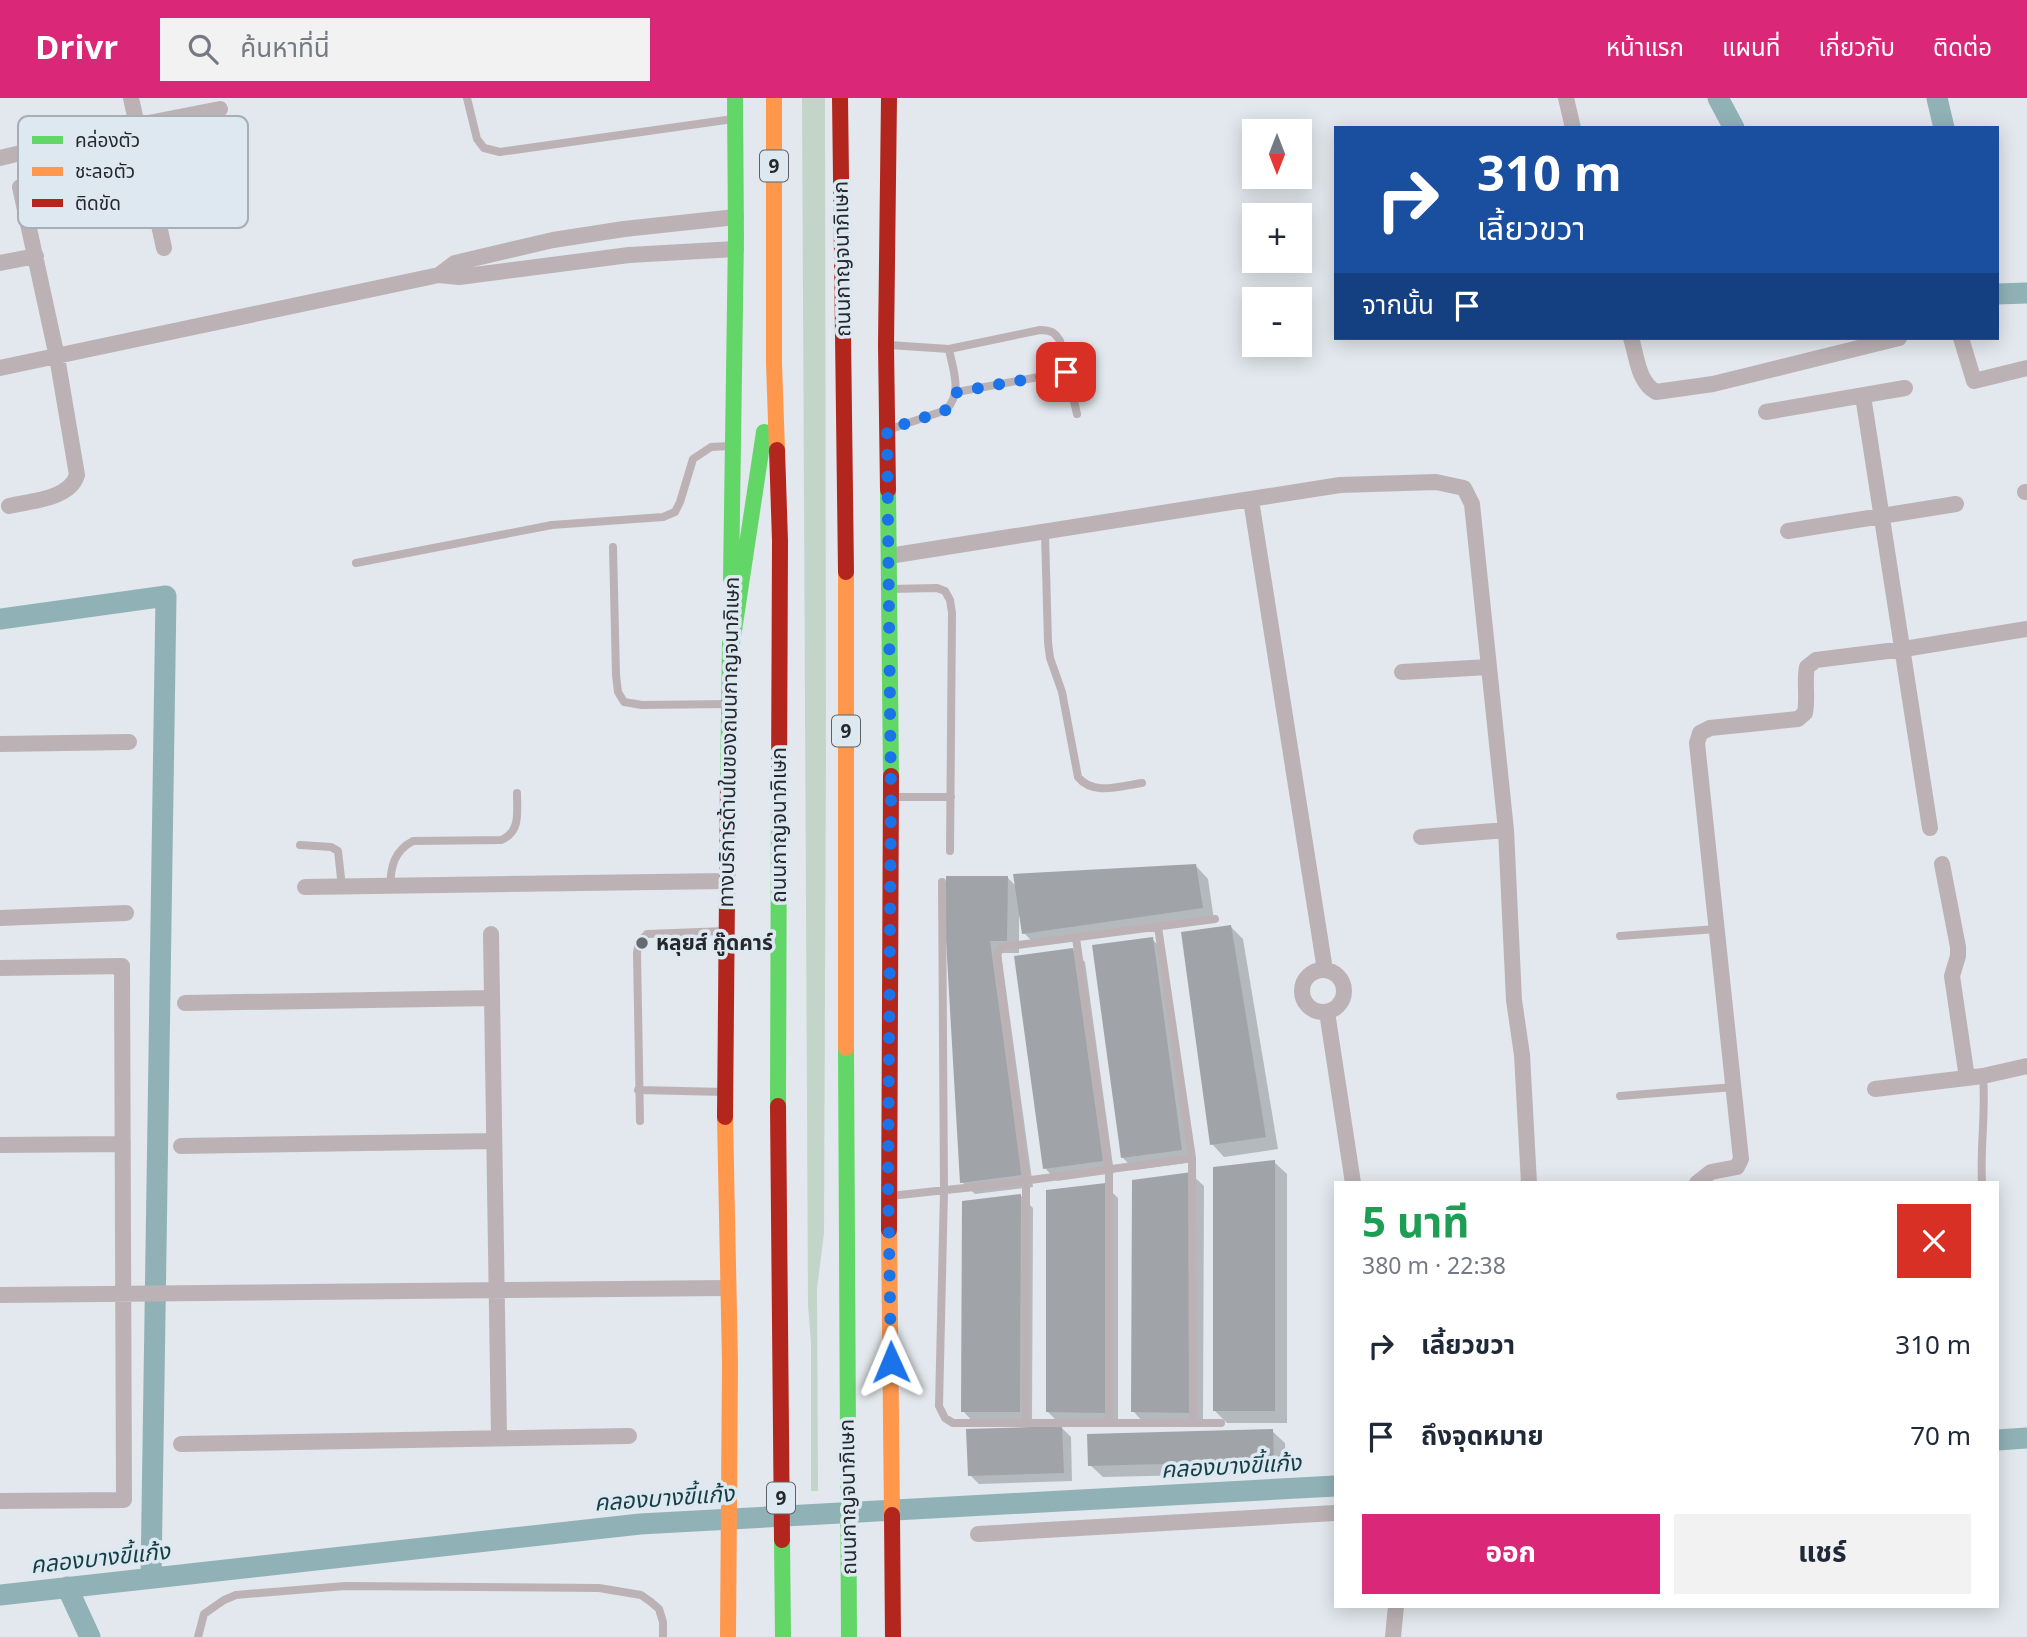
<!DOCTYPE html>
<html lang="th">
<meta charset="utf-8">
<style>
:root{--surface:#fff;--page:#f2f2f3;--text:#1f2937;--muted:#747a83;--accent:#db2777}
body{margin:0;font-family:Georgia,"Noto Sans Thai",serif;background:var(--page);color:var(--text);height:100vh;display:flex;flex-direction:column;font-size:26px;white-space:nowrap}
*{box-sizing:border-box;margin:0}
p{font-size:23px;color:var(--muted)}
.icon{flex:none;width:38px;height:38px;fill:none;stroke:currentColor;stroke-width:2;stroke-linecap:round;stroke-linejoin:round}
.map{position:relative;flex:1;overflow:hidden}
.side{position:absolute;left:1334px;top:1083px;width:665px;height:427px;display:flex;flex-direction:column;background:var(--surface);border-radius:0px;box-shadow:0 4px 18px #0003}
.side>*{flex:none}
.banner{position:absolute;left:1334px;top:28px;width:665px;height:214px;border-radius:0px;box-shadow:0 4px 18px #0003;background:#1a4fa0;color:#fff;overflow:hidden}
.needle{width:46px;rotate:180deg}
.fabs{position:absolute;left:1242px;top:21px;display:grid;gap:14px}
.fabs a{display:grid;place-items:center;width:70px;height:70px;border-radius:0px;background:var(--surface);box-shadow:0 4px 18px #0003;font-size:35px}
.pin{position:absolute;display:grid;place-items:center;width:60px;height:60px;color:#fff;margin:-30px;border-radius:14px;box-shadow:0 4px 10px #0006}
.me{position:absolute;width:77px;margin:-38px;rotate:359deg;stroke-linejoin:round;filter:drop-shadow(0 0 5px #0008)}
.turn{display:flex;align-items:center;gap:24px;height:147px;padding:0 28px;font-size:32px}
.turn .icon{width:91px;height:91px;stroke-width:2.5}
.turn b{display:block;font-size:49px;line-height:60px}
.then{display:flex;align-items:center;height:66px;padding:0 28px;background:#0003;gap:14px;font-size:26px}
.round{display:grid;place-items:center;flex:none;width:74px;height:74px;border-radius:0px;background:var(--page)}
.summary{display:flex;align-items:center;justify-content:space-between;height:119px;padding:0 28px}
h1{font-size:42px;font-weight:700;line-height:52px;color:#1e9e55}
.primary-button{display:flex;gap:14px;margin-top:auto;padding:14px 28px}
.primary-button a{flex:1;height:80px;border-radius:0px;background:var(--accent);color:#fff;font-size:28px;font-weight:700;line-height:80px;text-align:center}
.primary-button a+a{background:var(--page);color:var(--text)}
ul{padding:0;list-style:none}
li{display:flex;align-items:center;gap:21px;height:91px;padding:0 28px}
li div{flex:1}
li b{display:block;font-size:26px}
li em{font-style:normal}
header{display:flex;align-items:center;gap:42px;box-sizing:border-box;height:98px;padding:0 35px;background:var(--accent);color:#fff}
header strong{font-size:33px}
nav{display:flex;gap:38px;margin-inline-start:auto;font-size:24px}
.search{width:490px;height:63px;background:var(--page);display:flex;align-items:center;gap:18px;box-sizing:border-box;padding:0 24px;border-radius:0px;color:var(--muted);font-size:26px}
.map>svg:first-child{display:block}
</style>
<header>
<strong>Drivr</strong>
<div class="search"><svg class="icon" aria-label="search" viewBox="0 0 24 24"><circle cx="10" cy="10" r="6"/><path d="M15 15l6 6"/></svg>ค้นหาที่นี่</div>
<nav><a>หน้าแรก</a><a>แผนที่</a><a>เกี่ยวกับ</a><a>ติดต่อ</a></nav>
</header>
<div class="map">
<svg width="2027" height="1539" viewBox="0 0 2027 1539">
<rect width="100%" height="100%" fill="#e2e8ed"/>
<path fill="#c2d5c8" d="M802,0H825L826,649L824,1135L817,1191L818,1393H811V1245L808,1207Z"/>
<path fill="#0003" d="M1196,768L1208,781L1214,822L1037,848L1024,835L1021,818H1019V855H1001L1033,1089L975,1096L962,1084L948,842L1007,779L1017,789Z
M1231,829L1243,841L1278,1051L1224,1059L1212,1046Z
M1152,841L1165,854L1194,1064L1135,1072L1123,1060Z
M1073,852L1085,864L1114,1075L1057,1083L1045,1070Z
M1274,1064L1287,1076V1325H1227L1214,1312Z
M1191,1076L1204,1088L1203,1326H1145L1133,1313Z
M1105,1087L1118,1100V1326H1060L1047,1313Z
M1020,1097L1033,1110L1032,1326H975L963,1313Z
M1062,1330L1071,1339L1072,1383L979,1386L970,1377Z
M1272,1333L1285,1345L1286,1375L1103,1379L1090,1367Z"/>
<g fill="none" stroke-linecap="round" stroke-linejoin="round">
<path stroke="#90b2b7" stroke-width="21" d="M1718,0L1734,30
M1937,0L1944,30
M1997,196L2027,195
M0,521L166,498L151,1479
M1997,1342L2027,1340
M67,1489L90,1539
M0,1497L640,1426L1335,1388"/>
</g>
<path fill="#a0a4a8" d="M1196,766L1203,810L1022,836L1013,776Z
M946,778H1008L1007,843H990L1022,1077L960,1085L946,842Z
M1231,827L1266,1039L1210,1047L1181,834Z
M1153,839L1182,1052L1121,1060L1092,847Z
M1073,850L1103,1063L1043,1071L1014,858Z
M1275,1062V1313H1213V1069Z
M1192,1074L1191,1315L1131,1314L1132,1082Z
M1106,1085V1315L1046,1314V1092Z
M1021,1096L1020,1314H961L962,1103Z
M1062,1328L1064,1375L968,1378L966,1331Z
M1273,1331L1274,1363L1088,1368L1087,1336Z"/>
<g fill="none" stroke-linecap="round" stroke-linejoin="round">
<path stroke="#bcb2b5" stroke-width="8" d="M467,0L477,41L484,50L500,54L733,21
M949,251L1040,232C1050,232 1055,234 1060,243L1077,316
M957,294L1066,274
M888,332L946,312C963,294 953,273 949,251L889,247
M1045,435L1048,544L1050,560L1062,594L1078,679C1093,698 1120,688 1142,685
M613,449L616,577L618,594L624,604L642,607L727,606
M356,465L552,427L663,419L675,414L680,404L693,361L711,349L730,348
M890,491L937,490L945,493L950,502L952,515L950,753
M891,699H951
M300,747L331,749L338,753L342,789
M942,784L944,1093L939,1308L945,1320L953,1325H1221
M390,788C391,768 394,753 413,743L501,742C521,734 517,714 517,695
M1158,829L1192,1060L1193,1325
M1620,838L1717,831
M1076,840L1109,1072V1325
M638,992L725,994
M1620,998L1734,989
M640,1023L637,855L639,844L647,836L726,833
M1982,1085C1980,1049 1986,1014 1983,978
M890,1098L1002,1086L1192,1060
M1026,1325V1083L997,856L1002,849L1215,821
M198,1539L204,1516L224,1502L236,1497L345,1488L599,1490L641,1497L651,1504L659,1511L663,1524V1539"/>
<path stroke="#bcb2b5" stroke-width="16" d="M131,0L164,150
M1566,0L1573,30
M0,60L138,27L220,11
M0,165L36,158
M439,177L455,165L553,142L624,131L736,119
M1631,240C1637,259 1638,284 1656,294L1713,286L1899,240
M1961,240L1974,283L2027,270
M0,270L439,177L459,179L629,157L736,151
M1863,298L1930,730
M1766,314L1905,290
M2025,394H2027
M1251,402L1325,872
M9,408C30,403 70,401 77,377L57,259L20,89
M1788,433L1956,406
M889,458L1340,387L1436,384L1464,390L1472,406L1506,732L1514,902L1522,957L1529,1085
M1402,574L1488,569
M0,646L129,644
M1421,739L1506,732
M1942,766L1958,849V858L1952,878L1967,980
M305,789L727,783
M0,820L126,815
M491,836L499,1339
M0,870L122,868L124,1402L0,1403
M1302 893a21 21 0 1 1 42 0a21 21 0 1 1-42 0Z
M185,905L492,900
M1327,914L1353,1085
M1875,991L1983,978L2027,968
M0,1047L123,1046
M181,1048L494,1043
M1697,1085L1711,1074L1737,1069L1741,1061L1697,645L1700,635L1710,630L1798,621L1805,615C1808,599 1804,584 1807,569L1816,562L1904,551L2027,531
M0,1197L728,1190
M181,1346L629,1338
M978,1436L1335,1415
M1393,1539L1396,1508"/>
<path stroke="#63d668" stroke-width="16" d="M888,392L891,678
M731,481L736,138L735,0
M730,559L764,334
M728,686L730,545
M846,950L849,1539
M778,1008L779,691
M782,1442L783,1539"/>
<path stroke="#ff974d" stroke-width="16" d="M774,0V265L777,352
M846,474V950
M725,1019L730,1265L728,1539
M889,1132L892,1417"/>
<path stroke="#b3261e" stroke-width="16" d="M840,0L846,474
M777,352L780,443L779,691
M888,392L886,247L889,0
M778,1008L782,1442
M725,1019L728,686
M889,1132L891,678
M892,1417L893,1539"/>
</g>
<g fill="none" stroke-linecap="round" stroke-linejoin="round">
<path stroke="#1a73e8" stroke-width="12" stroke-dasharray="0 21.6" d="M891,1264L888,1081L891,699L887,332L946,312L952,305L957,294L1066,274"/>
</g>
<circle fill="#676b70" stroke="#dee8f1" stroke-width="2.5" cx="642" cy="845" r="7"/>
<g text-anchor="middle" stroke-width="7" stroke-linejoin="round" paint-order="stroke">
<g fill="#dee8f1" stroke="#5c6267" stroke-width="2">
<rect x="760" y="52.5" width="28" height="31" rx="5"/>
<rect x="832" y="617.5" width="28" height="31" rx="5"/>
<rect x="767" y="1384.5" width="28" height="31" rx="5"/>
</g>
<g font-size="19" font-weight="bold" fill="#25282c">
<text x="774" y="75">9</text>
<text x="846" y="640">9</text>
<text x="781" y="1407">9</text>
</g>
<g font-size="21" fill="#25282c" stroke="#dee8f1">
<text transform="translate(842 161) rotate(-91)" y="7">ถนนกาญจนาภิเษก</text>
<text transform="translate(729 644) rotate(-89)" y="7">ทางบริการด้านในของถนนกาญจนาภิเษก</text>
<text transform="translate(779 727) rotate(-90)" y="7">ถนนกาญจนาภิเษก</text>
<text transform="translate(848 1399) rotate(-91)" y="7">ถนนกาญจนาภิเษก</text>
</g>
<g font-size="21" font-weight="bold" fill="#25282c" stroke="#dee8f1" text-anchor="start">
<text x="656" y="852">หลุยส์ กู๊ดคาร์</text>
</g>
<g font-size="23" font-style="italic" fill="#133f44" stroke="#dee8f1">
<text transform="translate(1231 1368) rotate(-3)" y="8">คลองบางขี้แก้ง</text>
<text transform="translate(664 1400) rotate(-4)" y="8">คลองบางขี้แก้ง</text>
<text transform="translate(100 1460) rotate(-6)" y="8">คลองบางขี้แก้ง</text>
</g>
</g>
<rect x="18" y="18" width="230" height="112" rx="10" fill="#dee8f1" stroke="#a6aeb6" stroke-width="2"/>
<rect x="32" y="38" width="31" height="8" fill="#63d668"/>
<rect x="32" y="69" width="31" height="9" fill="#ff974d"/>
<rect x="32" y="101" width="31" height="8" fill="#b3261e"/>
<g font-size="19" fill="#25282c">
<text x="75" y="49">คล่องตัว</text>
<text x="75" y="80">ชะลอตัว</text>
<text x="75" y="112">ติดขัด</text>
</g>
</svg>
<div class="fabs">
<a><svg class="needle" viewBox="-14 -14 28 28"><path d="M0-13l5 13h-10z" fill="#e53935"/><path d="M0 13l5-13h-10z" fill="#747a83"/></svg></a>
<a>+</a>
<a>−</a>
</div>
<div class="pin" style="left:1066px;top:274px;background:#d93025"><svg class="icon" aria-label="arrive" viewBox="0 0 24 24"><path d="M6 21V4h12l-3 4 3 4H6"/></svg></div>
<svg class="me" style="left:891px;top:1264px" viewBox="-20 -20 40 40"><path d="M0-17L14 15 0 8-14 15z" fill="#1a73e8" stroke="#fff" stroke-width="4"/></svg>
<div class="banner">
<div class="turn"><svg class="icon" aria-label="right" viewBox="0 0 24 24"><path d="M7 20v-9h11M14 6l5 5-5 5"/></svg><div><b>310 m</b>เลี้ยวขวา</div></div>
<div class="then">จากนั้น<svg class="icon" aria-label="arrive" viewBox="0 0 24 24"><path d="M6 21V4h12l-3 4 3 4H6"/></svg></div>
</div>
<section class="side">
<div class="summary"><div><h1>5 นาที</h1><p>380 m · 22:38</p></div><a class="round" style="background:#d93025;color:#fff"><svg class="icon" aria-label="close" viewBox="0 0 24 24"><path d="M6 6l12 12M18 6L6 18"/></svg></a></div>
<ul>
<li><svg class="icon" aria-label="right" viewBox="0 0 24 24"><path d="M7 20v-9h11M14 6l5 5-5 5"/></svg><div><b>เลี้ยวขวา</b></div><em>310 m</em></li>
<li><svg class="icon" aria-label="arrive" viewBox="0 0 24 24"><path d="M6 21V4h12l-3 4 3 4H6"/></svg><div><b>ถึงจุดหมาย</b></div><em>70 m</em></li>
</ul>
<div class="primary-button"><a>ออก</a><a>แชร์</a></div>
</section>
</div>
